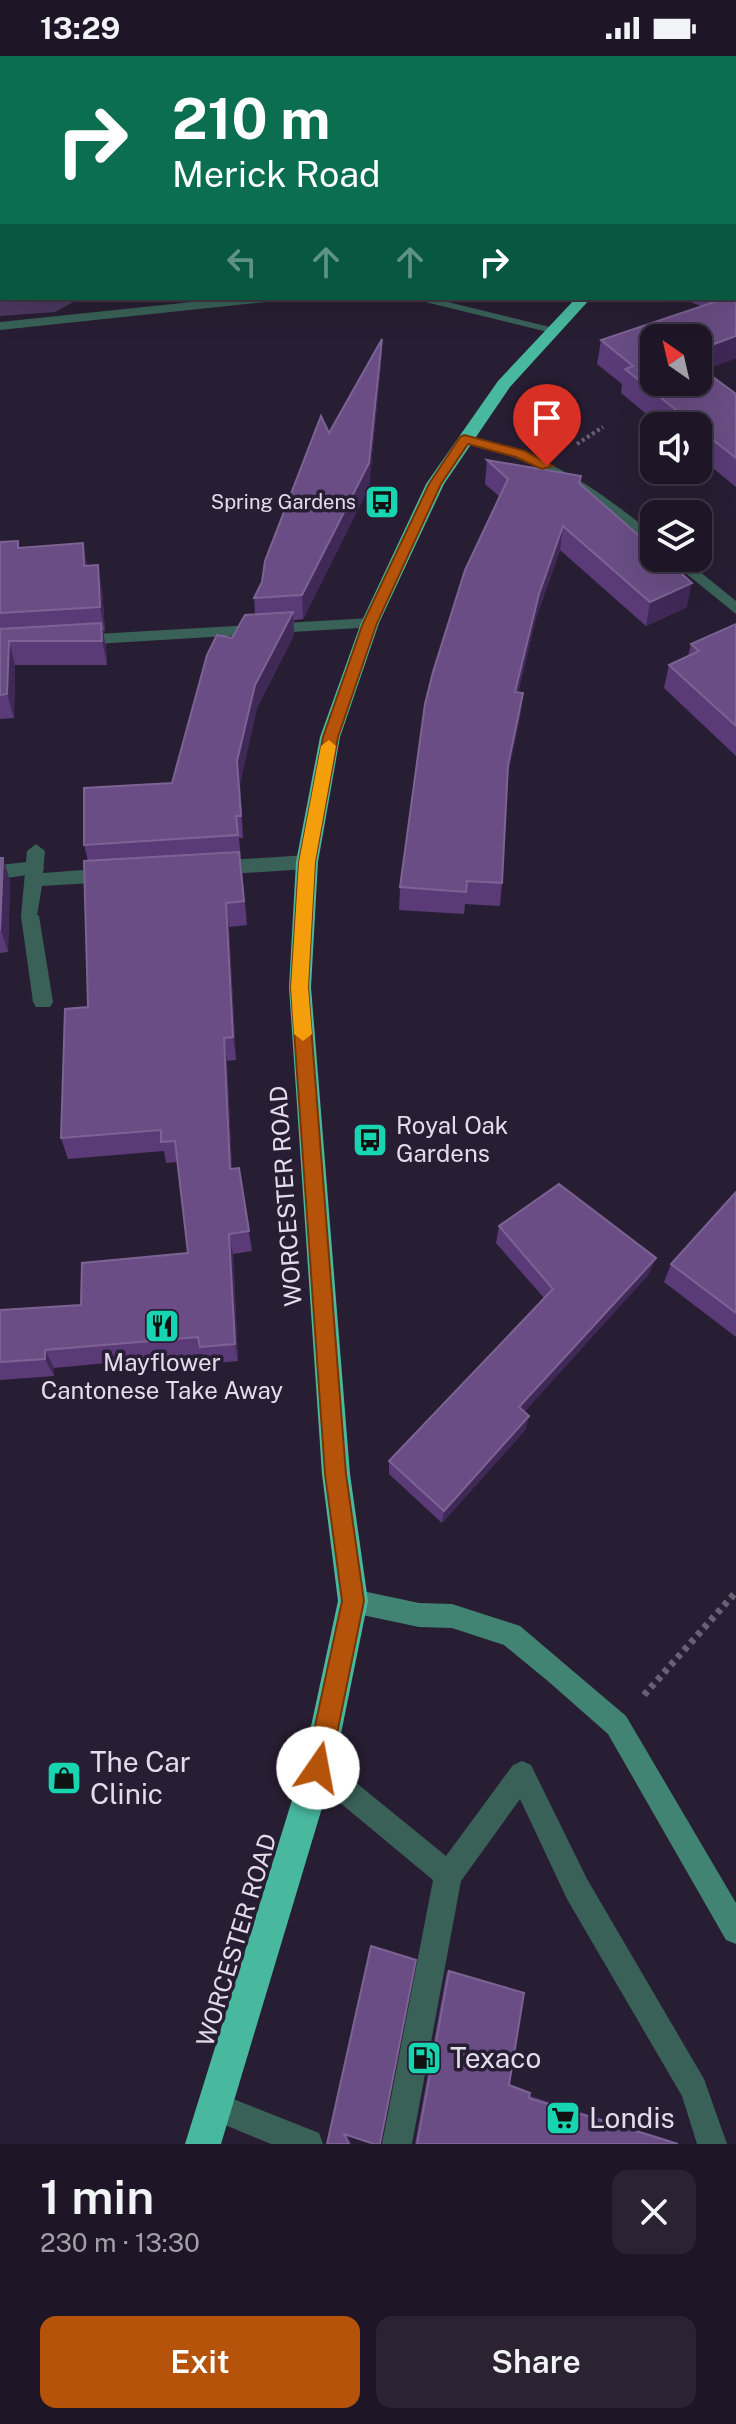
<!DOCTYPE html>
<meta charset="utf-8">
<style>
:root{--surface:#1e1626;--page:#2b2332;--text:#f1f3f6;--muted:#a19fa7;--line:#3c3543;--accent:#b45309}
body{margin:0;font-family:"Public Sans",sans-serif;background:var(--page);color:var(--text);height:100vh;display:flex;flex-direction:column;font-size:30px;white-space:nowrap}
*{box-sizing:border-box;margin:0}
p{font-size:26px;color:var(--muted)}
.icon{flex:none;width:44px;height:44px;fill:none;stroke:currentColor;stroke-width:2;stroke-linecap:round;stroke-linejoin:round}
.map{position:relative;height:2088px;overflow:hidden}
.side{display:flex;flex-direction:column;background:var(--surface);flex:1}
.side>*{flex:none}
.hud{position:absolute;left:0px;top:0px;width:736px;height:244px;box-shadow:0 8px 32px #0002,0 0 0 2px var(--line);background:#0b6e4f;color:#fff;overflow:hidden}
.needle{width:52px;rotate:326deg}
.buttons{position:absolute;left:640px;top:268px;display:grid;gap:16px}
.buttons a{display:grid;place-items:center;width:72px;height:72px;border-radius:16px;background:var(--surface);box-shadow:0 8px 32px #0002,0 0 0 2px var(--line);font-size:40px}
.pin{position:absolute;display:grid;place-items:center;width:68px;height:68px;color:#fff;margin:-82px -34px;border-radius:50% 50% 50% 0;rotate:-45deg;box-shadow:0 0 8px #0007}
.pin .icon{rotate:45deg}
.me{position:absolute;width:88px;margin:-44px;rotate:12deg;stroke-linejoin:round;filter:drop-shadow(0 0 6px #0008)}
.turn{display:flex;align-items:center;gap:28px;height:168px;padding:0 40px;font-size:36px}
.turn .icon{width:104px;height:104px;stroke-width:2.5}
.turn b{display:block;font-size:56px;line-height:68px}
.lanes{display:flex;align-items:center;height:76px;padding:0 40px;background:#0003;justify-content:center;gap:40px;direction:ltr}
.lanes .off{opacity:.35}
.round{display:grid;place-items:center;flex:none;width:84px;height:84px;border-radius:16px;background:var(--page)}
.head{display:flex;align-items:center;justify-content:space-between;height:136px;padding:0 40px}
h1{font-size:48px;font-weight:600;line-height:60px}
.action{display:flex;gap:16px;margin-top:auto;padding:16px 40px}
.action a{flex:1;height:92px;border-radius:16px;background:var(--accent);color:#fff;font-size:32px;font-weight:600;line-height:92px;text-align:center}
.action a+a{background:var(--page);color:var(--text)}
.status{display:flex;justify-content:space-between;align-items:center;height:56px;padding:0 40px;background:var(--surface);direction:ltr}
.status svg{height:22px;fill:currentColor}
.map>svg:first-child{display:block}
</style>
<div class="status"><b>13:29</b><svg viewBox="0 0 49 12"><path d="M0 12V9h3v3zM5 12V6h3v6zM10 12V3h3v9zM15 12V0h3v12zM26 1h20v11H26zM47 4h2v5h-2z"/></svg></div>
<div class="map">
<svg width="736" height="2088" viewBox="0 0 736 2088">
<rect width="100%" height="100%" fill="#281e33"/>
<path fill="#4a375f" d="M0,236L2,242H81L55,256L0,260Z"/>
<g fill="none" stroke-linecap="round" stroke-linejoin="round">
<path stroke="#696073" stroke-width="4" stroke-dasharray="3 3" stroke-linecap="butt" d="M577,388L603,371"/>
<path stroke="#696073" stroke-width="7" stroke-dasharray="5 5" stroke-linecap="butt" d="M644,1639L736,1536"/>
<path fill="#396157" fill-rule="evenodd" d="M35,805L41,807L44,812L41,817L0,823V809Z
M30,853L39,860L53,946L50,951H36L33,946L21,860Z
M318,1699L327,1703L446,1800L513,1709L522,1705L531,1709L587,1823L704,2023L727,2088H697L682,2040L567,1843L520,1743L461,1825L412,2088H382L433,1824L309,1721L305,1712L309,1703Z
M213,2035L319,2077L323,2088H271L203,2060L198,2050L203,2040Z"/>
<path fill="#396157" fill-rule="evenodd" d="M286,0H297L285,2Z
M734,78H736V85H734Z
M734,165H736V173H734Z
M230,242H272L266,246L0,274V266Z
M409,242H432L558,273L552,277Z
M464,379C547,399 588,425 654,479V491L587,441L538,411L505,398L459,386V380Z
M667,502H683L736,545V558Z
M370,562L378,567L375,571L79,589L71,584L79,579Z
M36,788L45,795L43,817L109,812L118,819L109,826L42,830L36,865H24L21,860L27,795Z
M307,799L316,806L307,813L213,819L204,812L213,805Z"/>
<path fill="#418473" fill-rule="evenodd" d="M353,1533L419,1547L452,1548L520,1570L626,1660L736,1847V1888L726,1884L608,1678L549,1626L504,1589L452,1572L419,1571L353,1557L344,1554L341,1545L344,1536Z"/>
<path fill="#48b89e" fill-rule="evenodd" d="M736,51V63L734,64V52Z
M576,242H591L510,331L444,428L379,567L340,681L318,806L311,931L350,1418L368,1545L334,1712L221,2088H185L302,1712L338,1545L322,1418L289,931L296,806L320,681L361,567L426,428L498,325Z"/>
</g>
<path fill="#5a3b78" d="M736,186V302L704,314L736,338V431L698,400V370H661L621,337L622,328L597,308L601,284L701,250L685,244L686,242H734V188Z
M382,283L381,307L369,431L303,563L294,564V579L257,652L240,727L243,782H239L247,869L229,871L236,1004L227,1005L232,1113L239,1112L252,1195L233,1198L238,1305L204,1308L202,1298L54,1312V1320L0,1324V1254L81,1249L188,1197L177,1106L166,1107L164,1095L68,1103L61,1082L88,951V805L84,789L172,727L232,582L255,558L254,542L262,526L329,377Z
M487,404L581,420L580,428L687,551L646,570L560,494L536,562L518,637H523L520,661L507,723L502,827L500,850L465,848L464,858L399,854L400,831L500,441L485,428Z
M0,486L88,510L102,533L105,575H103L106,591L107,609H15L14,662L0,663Z
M736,568V700L664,632L669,609L688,600L691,588Z
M0,802L10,825L8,896L0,897Z
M736,1136V1281L664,1226L671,1208Z
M499,1170L649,1218L524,1356L526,1373L442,1467L389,1418V1405L544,1242L496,1187Z
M447,1915H449L509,2028L530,2037V2040L669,2084L678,2088H415Z"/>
<path fill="#402857" d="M0,0H15L13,2H2V12L0,14Z
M736,280V302L698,316V294Z
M382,283L381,307L369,431L303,563L302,539Z
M563,470L560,494L536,562L512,660L515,636L539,538Z
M83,487L88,511L84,510Z
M98,509L102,533L105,575L100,551Z
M692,527L687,551L646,570L650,546Z
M293,556L294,579L257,652L240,727L243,782L237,705L255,629Z
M101,567L106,591L107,609L102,585Z
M9,585L15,609L14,662L7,638Z
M523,637L520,661L505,733L508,709Z
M3,802L10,825L8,896L1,874Z
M226,847L229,871L236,1004L233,981Z
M224,982L227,1005L233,1134L230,1113Z
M229,1178L233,1198L238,1305L235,1288Z
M656,1202L649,1218L516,1365L519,1351Z
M45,1294L54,1312V1320L45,1303Z
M529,1360L526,1373L442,1467L444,1455Z
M525,2039L669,2084L678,2088L529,2042Z
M345,2073L352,2088H349L344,2078Z"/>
<path fill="#694d84" stroke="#7c6394" stroke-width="2" d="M736,186V238L734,237V188Z
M734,239H736V280L698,294V282H654V326H698V310L736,338V402L698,372V370H696L625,313L633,310L601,284L726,242H734Z
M382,283L369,407L302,539L254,542L262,526L265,505L321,360L329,377Z
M487,404L581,420L579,427L654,493V502H664L692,527L650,546L563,470L539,538L515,636L523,637L508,709L502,827L467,825L466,836L400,831L425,648L433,616L465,514L508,423Z
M18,485V492L83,487L84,510L98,509L100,551L0,557V486Z
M293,556L255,629L237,705L241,760H236L238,779L84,789V732L172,727L207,599L217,579L232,582L245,559Z
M101,567L102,585H9L7,638L0,639V573Z
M736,568V670L669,609L699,595L691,588Z
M239,796L244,845L226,847L233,981L224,982L230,1113L239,1112L249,1175L229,1178L235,1288L200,1291L198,1281L45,1294V1303L0,1306V1254L81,1249L82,1207L188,1197L175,1085L161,1086V1074L61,1082L65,953L88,951L84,805Z
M0,802H3L0,874Z
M559,1128L656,1202L519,1351L529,1360L444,1455L389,1405L553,1233L499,1170Z
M736,1136V1257L671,1208Z
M371,1890L416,1904L380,2088H374L344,2078L349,2088H327Z
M449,1915L524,1937L509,2029L530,2037L529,2042L678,2088H417Z"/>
<path fill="#b45309" stroke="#753606" stroke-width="2" d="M464,379L525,395L553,410L542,413L516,401L468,388L441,428L377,567L338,681L315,806L308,931L346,1418L364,1545L330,1712L326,1720L318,1724L309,1720L306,1712L342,1545L325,1418L291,931L299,806L323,681L363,567L429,428L460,381Z"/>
<path fill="#f59e0b" d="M329,684L336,690L315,806L308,931L312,978L303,985L294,978L291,931L299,806L321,690Z"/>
<defs>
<g id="bus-square" transform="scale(1.8)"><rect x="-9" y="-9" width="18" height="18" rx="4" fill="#18d5b2" stroke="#281e33"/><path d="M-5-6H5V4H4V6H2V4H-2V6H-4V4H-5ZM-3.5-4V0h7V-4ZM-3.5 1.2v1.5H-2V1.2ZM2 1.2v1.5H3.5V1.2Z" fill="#111"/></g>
<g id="restaurant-square" transform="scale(1.8)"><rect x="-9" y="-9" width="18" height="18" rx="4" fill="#18d5b2" stroke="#281e33"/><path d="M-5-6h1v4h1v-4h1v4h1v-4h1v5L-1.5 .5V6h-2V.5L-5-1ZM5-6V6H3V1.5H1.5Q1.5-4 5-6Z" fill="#111"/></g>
<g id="shop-square" transform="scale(1.8)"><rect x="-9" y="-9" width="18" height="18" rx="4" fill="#18d5b2" stroke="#281e33"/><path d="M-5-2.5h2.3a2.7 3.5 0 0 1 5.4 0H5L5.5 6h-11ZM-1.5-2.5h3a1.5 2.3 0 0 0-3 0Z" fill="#111"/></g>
<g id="fuel-square" transform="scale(1.8)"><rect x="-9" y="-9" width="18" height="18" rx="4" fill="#18d5b2" stroke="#281e33"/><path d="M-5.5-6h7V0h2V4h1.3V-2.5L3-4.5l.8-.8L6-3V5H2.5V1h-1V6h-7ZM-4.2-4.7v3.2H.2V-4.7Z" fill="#111"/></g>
<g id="supermarket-square" transform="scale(1.8)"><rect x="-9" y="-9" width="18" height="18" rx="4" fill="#18d5b2" stroke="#281e33"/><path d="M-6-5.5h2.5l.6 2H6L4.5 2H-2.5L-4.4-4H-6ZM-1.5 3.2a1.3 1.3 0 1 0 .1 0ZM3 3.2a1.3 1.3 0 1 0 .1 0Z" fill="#111"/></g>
</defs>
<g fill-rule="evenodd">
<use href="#bus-square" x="382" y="446"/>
<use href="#bus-square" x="370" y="1084"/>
<use href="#restaurant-square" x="162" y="1270"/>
<use href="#shop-square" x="64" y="1722"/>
<use href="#fuel-square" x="424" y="2002"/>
<use href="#supermarket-square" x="563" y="2062"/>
</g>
<g text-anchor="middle" stroke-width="7" stroke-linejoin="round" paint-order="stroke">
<g font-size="20" fill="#e3ddeb" stroke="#281e33" text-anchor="end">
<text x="356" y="453">Spring Gardens</text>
</g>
<g font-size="24" fill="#e3ddeb" stroke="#281e33" text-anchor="start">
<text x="396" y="1078">Royal Oak<tspan x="396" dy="28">Gardens</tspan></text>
<text x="162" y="1315" text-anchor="middle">Mayflower<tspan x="162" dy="28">Cantonese Take Away</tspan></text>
</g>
<g font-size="24" fill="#e3ddeb" stroke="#281e33">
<text transform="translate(286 1140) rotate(-94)" y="8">WORCESTER ROAD</text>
<text transform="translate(237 1884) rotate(-73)" y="8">WORCESTER ROAD</text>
</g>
<g font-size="28" fill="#e3ddeb" stroke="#281e33" text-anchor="start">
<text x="90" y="1716">The Car<tspan x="90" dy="32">Clinic</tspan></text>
<text x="450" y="2012">Texaco</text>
<text x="589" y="2072">Londis</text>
</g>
</g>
</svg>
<div class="buttons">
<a><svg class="needle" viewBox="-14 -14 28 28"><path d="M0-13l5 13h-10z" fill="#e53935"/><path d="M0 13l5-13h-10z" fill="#a19fa7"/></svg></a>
<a><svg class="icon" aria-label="sound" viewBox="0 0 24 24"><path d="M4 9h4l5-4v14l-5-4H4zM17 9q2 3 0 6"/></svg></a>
<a><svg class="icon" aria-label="layers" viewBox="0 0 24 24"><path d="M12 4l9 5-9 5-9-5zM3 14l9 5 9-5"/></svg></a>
</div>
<div class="pin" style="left:547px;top:410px;background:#d93025"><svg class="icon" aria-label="arrive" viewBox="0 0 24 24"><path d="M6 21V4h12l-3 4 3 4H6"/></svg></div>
<svg class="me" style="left:318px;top:1712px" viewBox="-20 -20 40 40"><circle r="19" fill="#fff"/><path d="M0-13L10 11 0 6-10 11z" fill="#b45309"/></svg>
<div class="hud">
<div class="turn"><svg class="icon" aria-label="right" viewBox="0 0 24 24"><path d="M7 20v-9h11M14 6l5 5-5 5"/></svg><div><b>210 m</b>Merick Road</div></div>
<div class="lanes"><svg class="icon off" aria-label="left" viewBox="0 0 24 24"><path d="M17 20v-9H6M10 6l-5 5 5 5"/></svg><svg class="icon off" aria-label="ahead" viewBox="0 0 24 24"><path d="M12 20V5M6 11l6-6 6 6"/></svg><svg class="icon off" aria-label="ahead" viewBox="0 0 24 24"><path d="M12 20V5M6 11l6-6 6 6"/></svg><svg class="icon" aria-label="right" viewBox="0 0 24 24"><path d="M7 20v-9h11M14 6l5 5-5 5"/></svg></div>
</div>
</div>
<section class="side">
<div class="head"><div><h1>1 min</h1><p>230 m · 13:30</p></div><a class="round"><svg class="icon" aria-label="close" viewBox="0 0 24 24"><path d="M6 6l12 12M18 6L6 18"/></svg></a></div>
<div class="action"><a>Exit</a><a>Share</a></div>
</section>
